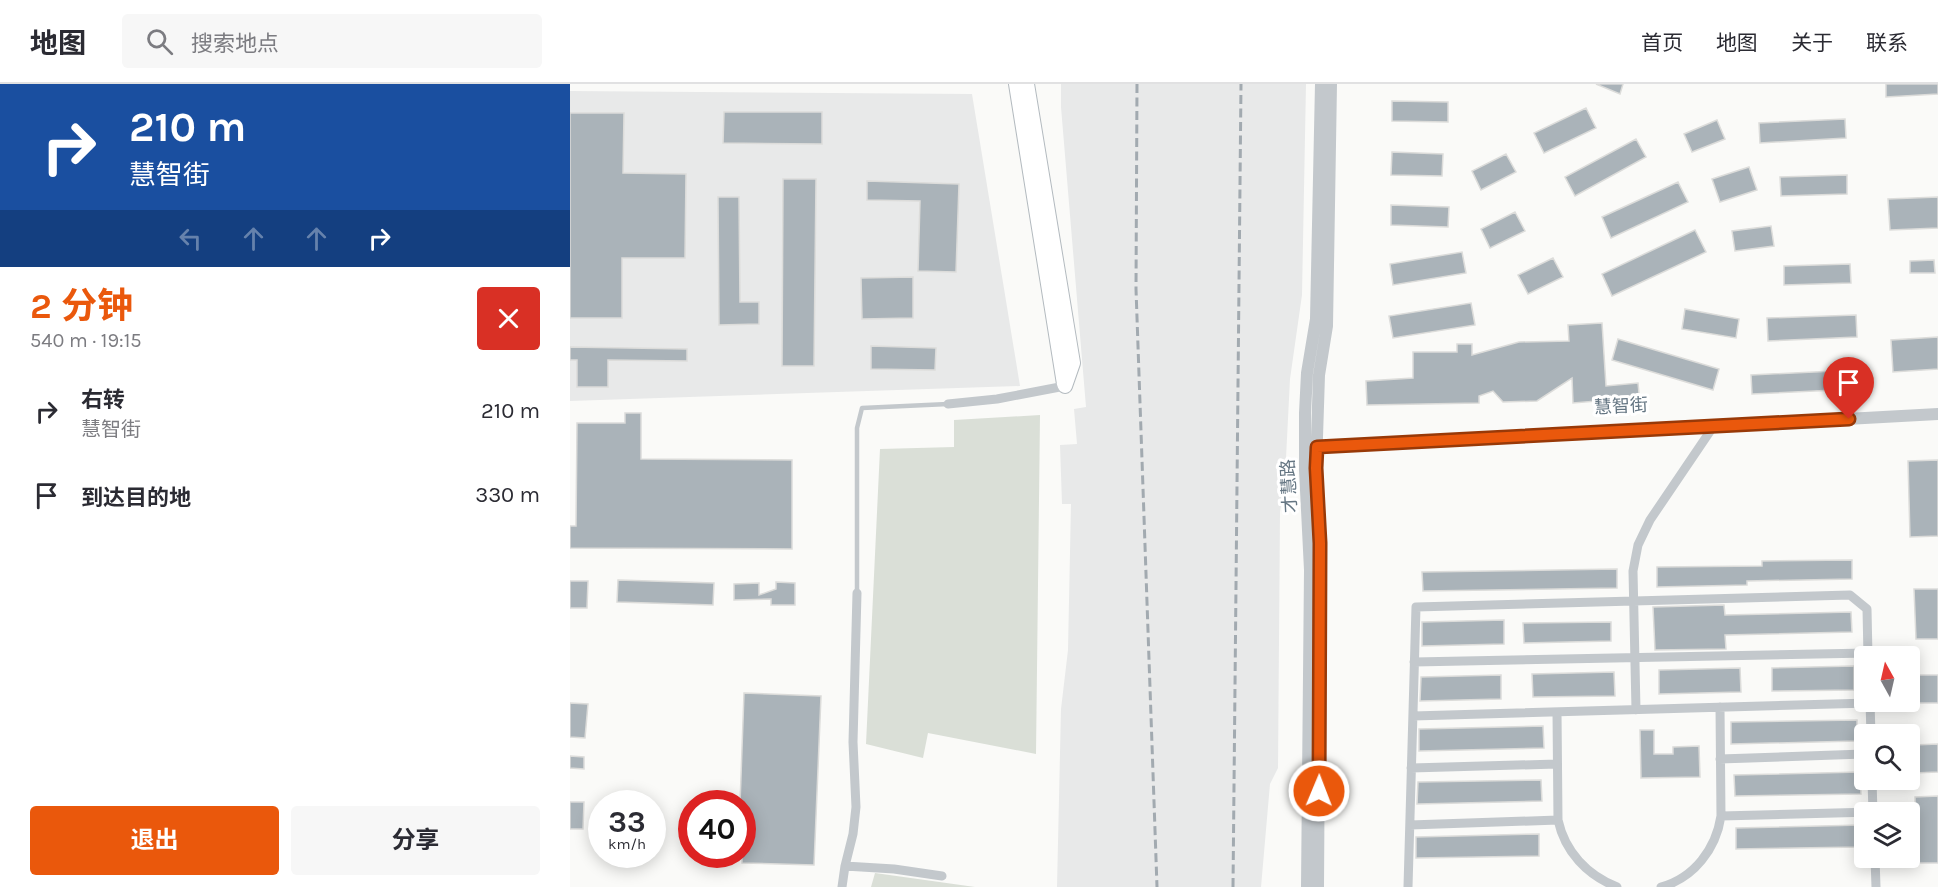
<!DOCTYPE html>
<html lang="zh">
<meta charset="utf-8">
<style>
:root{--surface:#fff;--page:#f7f7f7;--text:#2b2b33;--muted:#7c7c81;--line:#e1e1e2;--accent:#ea580c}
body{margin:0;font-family:Karla,"Noto Sans SC",sans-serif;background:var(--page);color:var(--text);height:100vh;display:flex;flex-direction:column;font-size:22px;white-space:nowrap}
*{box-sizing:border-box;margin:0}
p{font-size:20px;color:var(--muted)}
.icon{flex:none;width:33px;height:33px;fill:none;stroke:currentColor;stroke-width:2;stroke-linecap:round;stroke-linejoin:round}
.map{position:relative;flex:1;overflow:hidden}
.details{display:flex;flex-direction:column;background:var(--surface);width:570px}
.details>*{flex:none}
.banner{background:#1a4fa0;color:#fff;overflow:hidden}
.needle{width:39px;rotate:352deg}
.fabs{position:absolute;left:1284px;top:562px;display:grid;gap:12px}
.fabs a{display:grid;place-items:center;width:66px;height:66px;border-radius:6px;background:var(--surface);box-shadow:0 3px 15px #0003;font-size:30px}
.speed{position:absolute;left:18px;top:706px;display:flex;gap:12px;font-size:30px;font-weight:700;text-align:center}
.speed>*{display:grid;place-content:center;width:78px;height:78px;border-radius:50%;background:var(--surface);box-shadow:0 3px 15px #0003;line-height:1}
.speed small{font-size:15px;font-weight:400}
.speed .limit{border:9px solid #d22;background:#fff;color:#111}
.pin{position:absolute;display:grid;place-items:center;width:51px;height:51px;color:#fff;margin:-62px -26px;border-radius:50% 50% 50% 0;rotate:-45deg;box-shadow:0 0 6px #0007}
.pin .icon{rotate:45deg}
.me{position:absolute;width:66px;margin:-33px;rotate:1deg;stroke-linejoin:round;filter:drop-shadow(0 0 4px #0008)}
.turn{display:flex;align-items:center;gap:21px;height:126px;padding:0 30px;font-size:27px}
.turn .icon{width:78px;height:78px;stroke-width:2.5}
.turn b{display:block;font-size:42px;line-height:51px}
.lanes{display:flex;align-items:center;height:57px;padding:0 30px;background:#0003;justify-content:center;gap:30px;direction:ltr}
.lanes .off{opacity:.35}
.round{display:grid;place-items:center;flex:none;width:63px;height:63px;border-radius:6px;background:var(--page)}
.head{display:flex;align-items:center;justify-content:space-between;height:102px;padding:0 30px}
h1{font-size:36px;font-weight:700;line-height:45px;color:var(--accent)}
.primary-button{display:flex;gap:12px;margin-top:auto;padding:12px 30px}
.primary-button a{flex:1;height:69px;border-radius:6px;background:var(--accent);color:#fff;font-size:24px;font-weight:700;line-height:69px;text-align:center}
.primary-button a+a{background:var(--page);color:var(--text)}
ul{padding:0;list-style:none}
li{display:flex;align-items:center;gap:18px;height:84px;padding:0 30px}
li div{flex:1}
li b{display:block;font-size:22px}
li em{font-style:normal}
header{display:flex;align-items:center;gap:36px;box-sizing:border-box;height:84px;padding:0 30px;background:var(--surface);border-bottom:2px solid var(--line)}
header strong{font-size:28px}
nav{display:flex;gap:33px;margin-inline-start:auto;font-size:21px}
.search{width:420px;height:54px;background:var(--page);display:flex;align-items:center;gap:15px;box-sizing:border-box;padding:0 21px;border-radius:6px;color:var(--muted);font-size:22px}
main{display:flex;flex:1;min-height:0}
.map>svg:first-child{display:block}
</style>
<header>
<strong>地图</strong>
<div class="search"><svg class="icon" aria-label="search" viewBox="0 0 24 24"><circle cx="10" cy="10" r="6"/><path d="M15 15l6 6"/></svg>搜索地点</div>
<nav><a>首页</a><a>地图</a><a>关于</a><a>联系</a></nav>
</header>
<main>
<section class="details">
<div class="banner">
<div class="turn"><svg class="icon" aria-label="right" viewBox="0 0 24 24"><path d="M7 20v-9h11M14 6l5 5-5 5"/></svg><div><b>210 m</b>慧智街</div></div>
<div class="lanes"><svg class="icon off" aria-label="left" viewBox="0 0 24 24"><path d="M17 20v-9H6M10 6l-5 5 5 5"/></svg><svg class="icon off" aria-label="ahead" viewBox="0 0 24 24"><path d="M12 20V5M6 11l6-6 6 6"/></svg><svg class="icon off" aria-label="ahead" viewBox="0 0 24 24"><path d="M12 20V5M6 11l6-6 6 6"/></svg><svg class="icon" aria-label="right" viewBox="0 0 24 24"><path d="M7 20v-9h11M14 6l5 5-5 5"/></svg></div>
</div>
<div class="head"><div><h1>2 分钟</h1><p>540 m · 19:15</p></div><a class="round" style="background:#d93025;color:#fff"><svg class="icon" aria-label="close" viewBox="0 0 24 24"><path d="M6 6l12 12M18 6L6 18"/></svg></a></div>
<ul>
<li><svg class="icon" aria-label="right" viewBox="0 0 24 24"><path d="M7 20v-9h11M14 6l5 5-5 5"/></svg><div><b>右转</b><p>慧智街</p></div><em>210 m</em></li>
<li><svg class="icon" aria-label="arrive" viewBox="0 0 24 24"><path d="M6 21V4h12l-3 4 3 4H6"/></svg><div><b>到达目的地</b></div><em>330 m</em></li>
</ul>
<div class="primary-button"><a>退出</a><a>分享</a></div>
</section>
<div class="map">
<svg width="1368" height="803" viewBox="0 0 1368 803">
<rect width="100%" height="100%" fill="#fafaf8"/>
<path fill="#e8e9e9" d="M491,0H736L732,211L720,295L715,394L710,428L708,684L700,700L691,803H487L491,625L498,566L501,420H492L490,361L507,360L504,325L516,323L491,23Z
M0,7L402,10L450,302L0,317Z"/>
<path fill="#dadfd7" d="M470,331L466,670L358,649L353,674L296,660L310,365L384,363V336Z
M305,789L405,803H301Z"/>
<path fill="#aab3b9" stroke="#dcdcda" stroke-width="1.5" d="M1026,0H1053L1050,10Z
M1316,0H1368V10L1316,13Z
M822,17L878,18V38L822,37Z
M1016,24L1026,44L974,69L964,49Z
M154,28H252V60L153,59Z
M0,29H54L53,89L116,90L115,174H52V234H0Z
M1275,35L1276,54L1190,59L1189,39Z
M1147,36L1155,55L1122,68L1114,50Z
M1066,55L1076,73L1005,112L995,93Z
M822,68L873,70L872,92L821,91Z
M936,70L946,88L911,106L902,87Z
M1179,83L1187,106L1150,118L1142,95Z
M1277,91V110L1211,112L1210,93Z
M213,95H246L244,282H212Z
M297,97L389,100L386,188L348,187L350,117L297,116Z
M1108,98L1118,118L1041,154L1032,133Z
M148,113H169L170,218H189V240L149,241Z
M1368,113V144L1320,146L1318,115Z
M821,121L879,123L878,143L821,141Z
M945,128L955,147L920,164L911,145Z
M1201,142L1204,162L1165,167L1162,147Z
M1125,146L1136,168L1042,212L1032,190Z
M892,168L896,189L823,201L820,180Z
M983,174L993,193L958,210L948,191Z
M1364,176L1365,189H1340V177Z
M1280,180L1281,199L1214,201V182Z
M343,193V234L292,235L291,194Z
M901,219L905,241L823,254L819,232Z
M1115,225L1169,235L1166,254L1112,245Z
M1286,231L1287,253L1198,257L1197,234Z
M1032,239L1036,302L1068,299L1070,320L1040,323L1039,316L1003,319L1002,294L967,317L933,318L923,307L909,312V319L797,321L796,297L843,294V268H887V260H902V271L949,258L999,257L998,241Z
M1368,253V285L1323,288L1321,256Z
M1048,255L1149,285L1143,306L1042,276Z
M301,262L366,264L365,286L301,285Z
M0,263L117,265V277L38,276V303H7V276H0Z
M1285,286L1286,305L1182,310L1181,291Z
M55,329H71V375L222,376V465L0,464V442H6L7,339H55Z
M1368,376V452L1340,453L1338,377Z
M1282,476V495L1177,497V501L1087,503V483L1192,482V477Z
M1047,485V504L853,507L852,488Z
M48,496L144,499L143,521L47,518Z
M0,497H18L17,524H0Z
M206,498L225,499V521H201V515L164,516V500L189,499V511L206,505Z
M1344,505H1368V555H1346Z
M1154,521L1155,531L1281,528L1282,548L1155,551L1156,565L1085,566L1083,523Z
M934,536V560L852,562V538Z
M1041,538V557L954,559L953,539Z
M1284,582V606L1202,607V584Z
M1170,584L1171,608L1089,610V586Z
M1044,588L1045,612L963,613L962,590Z
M931,591V615L850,617L851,593Z
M1343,591H1368V619H1343Z
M174,609L251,612L244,781L172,779V720H170Z
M0,619L18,620L15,654L0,653Z
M1287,636V657L1161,660V638Z
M973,642L974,664L849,667V645Z
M1070,646H1084V670H1103V663L1129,662L1130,693L1071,694Z
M1368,660V688L1344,689V661Z
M0,672L14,673V685L0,684Z
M1290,688L1291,710L1165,712L1164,691Z
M971,696L972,717L847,720L848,698Z
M1368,712V779H1346L1345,713Z
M0,718H14L13,745H0Z
M1292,741V763L1166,765V744Z
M969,750V772L846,774V753Z"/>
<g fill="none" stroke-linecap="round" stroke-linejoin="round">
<g stroke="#b3babf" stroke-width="16">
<path id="secondary" d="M446,0L494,300
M457,0L503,279L495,302"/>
</g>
<path stroke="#c3c8cc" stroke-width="4.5" d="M287,508V344L292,324L378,320"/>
<path stroke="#c3c8cc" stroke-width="9" d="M378,320L427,315L495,302
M844,578L1298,569
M1300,618L1301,651
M1066,626L1063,487L1068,461L1080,436L1143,343
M987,628L988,736C995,768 1017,791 1047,803
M843,632L1300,619
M1150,675L1294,670
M841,684L987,680
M1302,696L1303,729
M1151,732L1303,728
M840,741L988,736
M1305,774L1306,803
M275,782L283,750L286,723L283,658L287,509
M272,803L275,782L324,785L372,792
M838,803L846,523L1280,511L1297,525L1298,573
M1091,803C1124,794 1146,765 1151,732L1150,623"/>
<path stroke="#c3c8cc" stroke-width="12" d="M740,364L1368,330
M737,803L740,486L735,386V329L737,289L746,235L751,0
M748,803L750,492L746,384L749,291L757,242L761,0"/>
<use href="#secondary" stroke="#fff" stroke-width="14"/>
<path stroke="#a2aab0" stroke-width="3" stroke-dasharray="9 4.5" stroke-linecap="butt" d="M567,0L566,205L587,803
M663,803L671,0"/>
</g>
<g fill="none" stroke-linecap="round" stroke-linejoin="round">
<g stroke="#983908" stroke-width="15">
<path id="route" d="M749,707L750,459L746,384L747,363L1279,335"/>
</g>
<use href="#route" stroke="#ea580c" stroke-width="10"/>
</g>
<g text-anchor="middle" stroke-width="6" stroke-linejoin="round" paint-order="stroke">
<g font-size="18" fill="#657683" stroke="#fff">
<text transform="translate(1051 322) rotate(-3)" y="6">慧智街</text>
<text transform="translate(719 402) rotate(-93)" y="6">才慧路</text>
</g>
</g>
</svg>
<div class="fabs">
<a><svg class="needle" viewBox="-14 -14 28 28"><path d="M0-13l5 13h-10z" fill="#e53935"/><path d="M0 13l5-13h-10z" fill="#7c7c81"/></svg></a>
<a><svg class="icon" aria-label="search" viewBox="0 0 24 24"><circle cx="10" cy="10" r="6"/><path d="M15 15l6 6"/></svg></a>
<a><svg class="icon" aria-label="layers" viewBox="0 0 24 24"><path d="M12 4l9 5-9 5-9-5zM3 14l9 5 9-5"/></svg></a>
</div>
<div class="speed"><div>33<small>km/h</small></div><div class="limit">40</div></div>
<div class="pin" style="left:1279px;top:335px;background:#d93025"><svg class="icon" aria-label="arrive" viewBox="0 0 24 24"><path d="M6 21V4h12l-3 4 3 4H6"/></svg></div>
<svg class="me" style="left:749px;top:707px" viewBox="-20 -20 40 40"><circle r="17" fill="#ea580c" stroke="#fff" stroke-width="3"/><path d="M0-11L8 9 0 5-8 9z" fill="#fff"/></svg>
</div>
</main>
